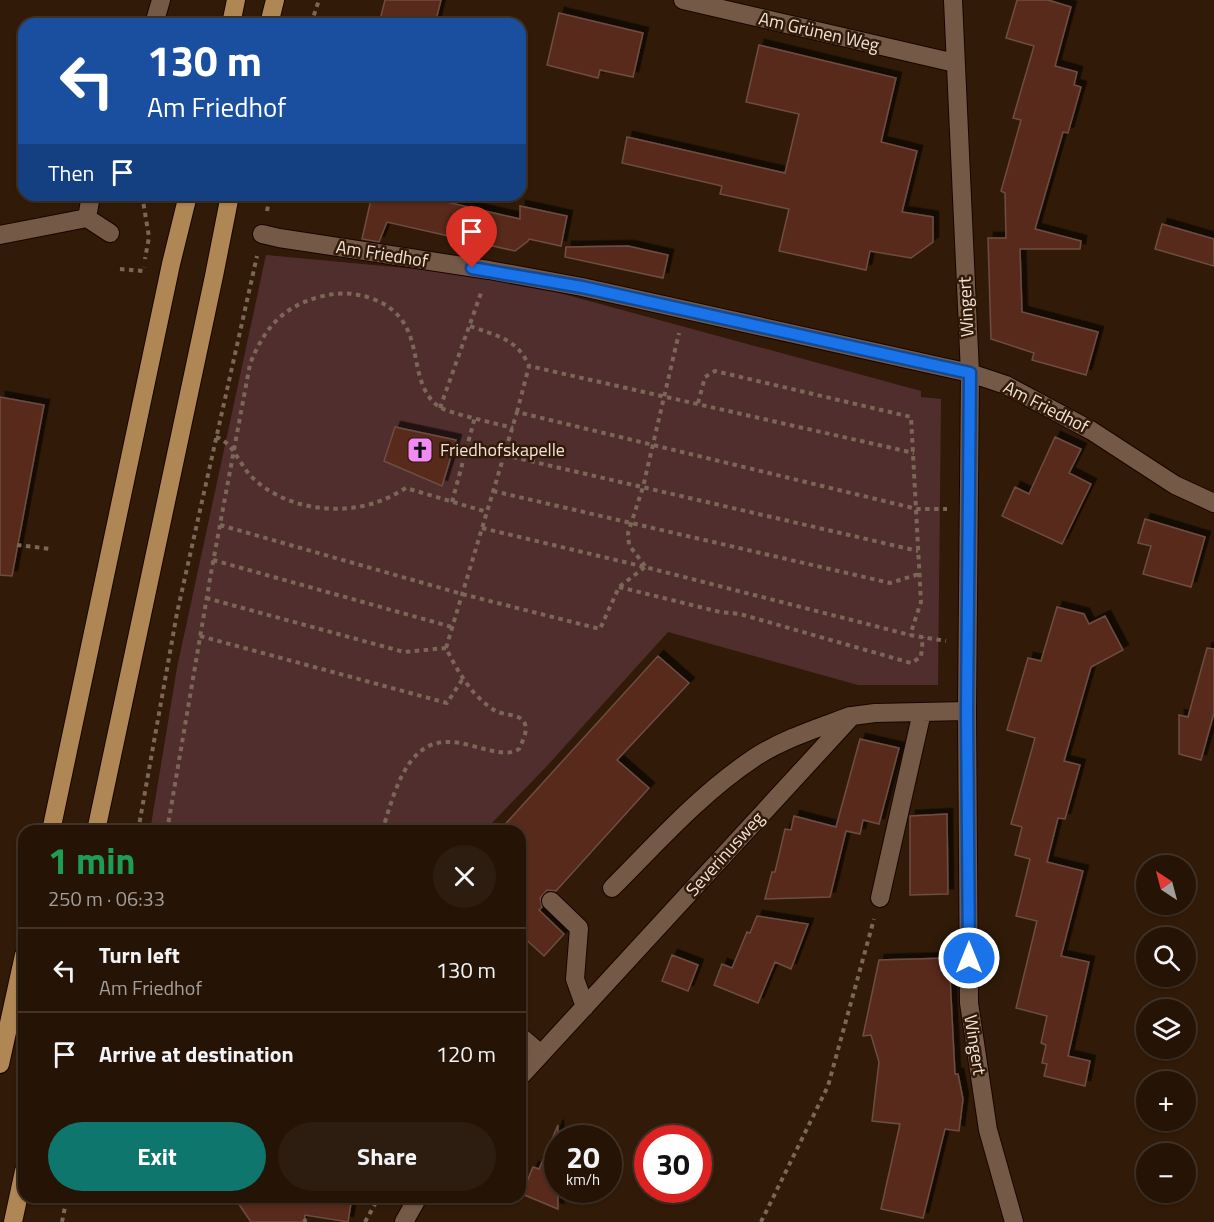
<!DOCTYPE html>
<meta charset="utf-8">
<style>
:root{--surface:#251406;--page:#2d1d10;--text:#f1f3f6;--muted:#a39e9b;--line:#423328;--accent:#0f766e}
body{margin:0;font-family:"Titillium Web",sans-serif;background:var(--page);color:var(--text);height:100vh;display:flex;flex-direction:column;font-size:22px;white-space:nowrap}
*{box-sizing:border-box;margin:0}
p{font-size:20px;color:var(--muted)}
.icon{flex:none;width:33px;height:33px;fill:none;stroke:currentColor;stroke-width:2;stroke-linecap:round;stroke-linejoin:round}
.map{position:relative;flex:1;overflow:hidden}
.panel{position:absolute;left:18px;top:825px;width:508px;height:378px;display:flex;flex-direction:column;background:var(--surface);border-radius:18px;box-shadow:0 2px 4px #0004,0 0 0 2px var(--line)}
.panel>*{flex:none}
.hud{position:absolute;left:18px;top:18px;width:508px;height:183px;border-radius:18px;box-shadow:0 2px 4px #0004,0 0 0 2px var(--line);background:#1a4fa0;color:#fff;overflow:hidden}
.needle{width:39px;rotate:324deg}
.tools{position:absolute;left:1136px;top:855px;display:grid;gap:12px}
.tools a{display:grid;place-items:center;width:60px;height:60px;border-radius:50%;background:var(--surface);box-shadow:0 2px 4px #0004,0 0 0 2px var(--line);font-size:30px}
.speed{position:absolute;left:544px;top:1125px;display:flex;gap:12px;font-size:30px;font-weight:700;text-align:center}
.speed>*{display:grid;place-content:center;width:78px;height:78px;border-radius:50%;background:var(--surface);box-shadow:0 2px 4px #0004,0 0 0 2px var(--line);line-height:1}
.speed small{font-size:15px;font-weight:400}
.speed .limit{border:9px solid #d22;background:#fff;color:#111}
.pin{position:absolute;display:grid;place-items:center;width:51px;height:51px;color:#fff;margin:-62px -26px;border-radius:50% 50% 50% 0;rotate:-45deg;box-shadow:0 0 6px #0007}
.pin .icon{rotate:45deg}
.me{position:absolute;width:66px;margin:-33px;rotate:0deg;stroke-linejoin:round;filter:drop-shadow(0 0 4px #0008)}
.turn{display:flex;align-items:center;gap:21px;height:126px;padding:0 30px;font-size:27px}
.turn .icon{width:78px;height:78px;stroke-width:2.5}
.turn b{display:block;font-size:42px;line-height:51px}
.then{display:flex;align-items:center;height:57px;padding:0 30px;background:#0003;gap:12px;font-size:22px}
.round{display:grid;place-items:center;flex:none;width:63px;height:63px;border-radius:32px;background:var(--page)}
.overview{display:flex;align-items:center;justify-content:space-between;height:102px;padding:0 30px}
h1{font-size:36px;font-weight:700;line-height:45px;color:#1e9e55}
.primary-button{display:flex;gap:12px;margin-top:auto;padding:12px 30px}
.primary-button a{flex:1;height:69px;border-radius:36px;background:var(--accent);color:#fff;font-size:24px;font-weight:700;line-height:69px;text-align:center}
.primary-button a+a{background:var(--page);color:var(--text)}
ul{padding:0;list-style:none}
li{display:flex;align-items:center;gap:18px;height:84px;padding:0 30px;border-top:2px solid var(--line)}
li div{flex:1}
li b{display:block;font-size:22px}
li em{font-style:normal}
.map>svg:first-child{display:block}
</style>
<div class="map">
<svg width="1214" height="1222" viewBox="0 0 1214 1222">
<defs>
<filter id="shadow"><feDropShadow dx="5.5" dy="-5.5" stdDeviation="0" flood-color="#0009"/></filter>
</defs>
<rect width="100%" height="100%" fill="#311b08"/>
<path fill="#512e2e" d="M266,255L501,277L921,391V397L941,399L938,685H858L668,632L546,767L484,831H150L177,668Z"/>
<path fill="#592b1c" stroke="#6d4d43" stroke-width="1.5" filter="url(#shadow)" d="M385,0H441L435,24H379Z
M1017,0H1048L1071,7L1055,66L1077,72L1074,85L1081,87L1068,133L1063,132L1035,229L1081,241L1080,249H1020L1022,312L1098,332L1086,375L1032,360L1034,353L991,339L988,238H1006L1005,193L1001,191L1021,120L1013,118L1034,46L1006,38Z
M559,13L643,33L633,77L600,70L598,78L547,65Z
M759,45L896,78L881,142L917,151L902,212L933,217V242L911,258L870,251L866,270L779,251L789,209L720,194L722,186L622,163L627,137L785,173L799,114L746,102Z
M372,195H435L434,199L520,219V206L567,216L561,246L529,239L528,241L515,251L387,222L379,242L362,239Z
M1162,224L1214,239V266L1155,249Z
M628,246L668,255L663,278L565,257L566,247Z
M0,397L44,405L12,576L0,575Z
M395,427L456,440L442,486L384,461Z
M1055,437L1081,449L1069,473L1091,484L1062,544L1002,516L1015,487L1029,494Z
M1145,519L1205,537L1191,587L1143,574L1151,546L1138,543Z
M1057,607L1084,614L1089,624L1105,616L1123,650L1091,667L1064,761L1080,765L1065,819L1058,818L1047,862L1083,871L1061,956L1089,962L1068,1056L1090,1061L1085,1086L1044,1076L1047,1064L1042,1063L1046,1045L1041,1043L1047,1016L1016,1008L1037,921L1016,916L1030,859L1015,855L1022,827L1011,824L1035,738L1007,730L1028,658L1041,661Z
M1207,648L1214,649V713L1201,760L1179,754V715L1188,717Z
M658,656L689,683L617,760L649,788L556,891L547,890L540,898L542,907L539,910L564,934L544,956L520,934V831H499Z
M860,739L899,748L879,824L863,820L860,834L846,831L830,897L765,899L772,872H775L785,829L791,830L794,816L836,827Z
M947,814L948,894L910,895V816Z
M757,916L808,924L791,969L775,962L758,1003L714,985L722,964L732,968L747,932L750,933Z
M672,955L698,965L688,991L662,981Z
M949,958L955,1074H958L963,1099L959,1131L945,1129L923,1218L881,1209L900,1124L872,1121L879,1062L871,1035L863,1036L879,960Z
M558,1125V1209L522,1194L533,1167L539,1169Z
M234,1197H352L348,1222L305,1215L304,1222H251Z"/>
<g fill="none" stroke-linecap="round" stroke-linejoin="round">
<g stroke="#180500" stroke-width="20">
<path id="minor" d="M683,0L955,63
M953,0L970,373L967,711L969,1003L988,1130L1014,1222
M154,24L161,0
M91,195L87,218L110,233
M262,234L279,238L489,270L582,287L970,373L1006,385L1092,431L1175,485L1214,503
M0,235L87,218
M612,888C657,843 700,794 754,758C783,739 818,728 850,716
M880,898L922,712
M551,901L579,928L575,979L585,1007
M520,1036L541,1054
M520,1077L852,716L875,713L967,711
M404,1222L418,1197"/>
</g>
<g stroke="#180500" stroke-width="20">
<path id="major" d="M231,24L236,0
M269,24L275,0
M51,831L171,264L188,195
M96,831L214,276L230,195
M0,1064L24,955
M13,1222L24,1171"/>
</g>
<path stroke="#7a6757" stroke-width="4" stroke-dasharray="4.5 4.5" stroke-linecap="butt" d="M311,24L319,0
M142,195L149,237L145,259
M267,211L270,195
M120,269L143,271L144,267
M470,326C496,336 517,338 529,366
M698,403L705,377L715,371L911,417L921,602L910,635
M440,408L481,293
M517,412L529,366L914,453
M216,437C233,443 238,461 249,474C279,507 335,517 377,502C387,499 397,493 406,488L487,512
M504,455L918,551
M493,491L890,583L919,574
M452,502L475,417
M220,525L462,594L600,629L619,587L645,567
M482,528L645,567L910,635L946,641
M17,545L51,549
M213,560L452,627
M645,566L629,545L628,533L643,487L679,333
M619,587L720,612L740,614L911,663L921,657L923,637
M206,598L404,652L446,648
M200,636L447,703L462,680
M138,831L177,613L257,256
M167,831L211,573L250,364C264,329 282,307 319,297C338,292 354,292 373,299C431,321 403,379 438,406C446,413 499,424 513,428
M382,831C393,799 404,743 446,742C459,741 475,747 488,750C499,752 509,755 519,749C522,742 529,730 524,722C518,713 503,716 494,710C471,695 458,672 446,648L517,412L917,509H947
M304,1219L306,1222
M62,1222L67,1197
M365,1222L379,1197
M761,1222L828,1086L874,919"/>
<use href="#minor" stroke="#745946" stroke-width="18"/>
<use href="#major" stroke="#af8754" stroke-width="18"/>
</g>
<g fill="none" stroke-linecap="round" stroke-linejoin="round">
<g stroke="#114b97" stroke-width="15">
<path id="route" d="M472,268L582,287L970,373L967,711L969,958"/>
</g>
<use href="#route" stroke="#1a73e8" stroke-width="10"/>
</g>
<defs>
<g id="church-square" transform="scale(1.35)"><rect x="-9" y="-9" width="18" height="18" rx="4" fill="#f18af4" stroke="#311b08"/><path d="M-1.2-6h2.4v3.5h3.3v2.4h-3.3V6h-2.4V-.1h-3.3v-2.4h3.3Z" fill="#111"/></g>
</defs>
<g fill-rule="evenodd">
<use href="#church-square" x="420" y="450"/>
</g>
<g text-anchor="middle" stroke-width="5" stroke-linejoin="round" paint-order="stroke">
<g font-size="18" fill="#f2e2d7" stroke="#311b08">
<text transform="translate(819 32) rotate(13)" y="6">Am Grünen Weg</text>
<text transform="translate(382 254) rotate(9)" y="6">Am Friedhof</text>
<text transform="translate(966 307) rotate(-93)" y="6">Wingert</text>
<text transform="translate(1046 407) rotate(27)" y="6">Am Friedhof</text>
<text transform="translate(725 854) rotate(-48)" y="6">Severinusweg</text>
<text transform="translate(975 1045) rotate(81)" y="6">Wingert</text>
</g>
<g font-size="18" fill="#f2e2d7" stroke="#311b08" text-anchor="start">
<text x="440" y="456">Friedhofskapelle</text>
</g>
</g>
</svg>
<div class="tools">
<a><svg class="needle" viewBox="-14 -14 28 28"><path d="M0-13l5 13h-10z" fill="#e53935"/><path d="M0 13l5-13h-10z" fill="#a39e9b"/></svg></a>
<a><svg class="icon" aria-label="search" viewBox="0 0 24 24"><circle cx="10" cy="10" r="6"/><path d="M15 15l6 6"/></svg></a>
<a><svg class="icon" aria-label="layers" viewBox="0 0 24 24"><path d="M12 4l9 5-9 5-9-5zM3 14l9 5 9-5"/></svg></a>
<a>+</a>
<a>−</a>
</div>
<div class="speed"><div>20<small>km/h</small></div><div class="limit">30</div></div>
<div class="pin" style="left:472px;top:268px;background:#d93025"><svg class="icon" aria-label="arrive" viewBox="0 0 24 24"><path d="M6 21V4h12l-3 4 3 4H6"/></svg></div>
<svg class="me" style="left:969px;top:958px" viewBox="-20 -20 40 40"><circle r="17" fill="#1a73e8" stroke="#fff" stroke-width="3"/><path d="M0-11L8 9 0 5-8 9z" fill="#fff"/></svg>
<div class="hud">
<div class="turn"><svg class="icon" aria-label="left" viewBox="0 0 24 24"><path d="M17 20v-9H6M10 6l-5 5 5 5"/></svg><div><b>130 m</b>Am Friedhof</div></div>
<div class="then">Then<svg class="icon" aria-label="arrive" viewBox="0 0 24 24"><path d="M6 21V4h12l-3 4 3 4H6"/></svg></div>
</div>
<section class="panel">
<div class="overview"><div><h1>1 min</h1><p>250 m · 06:33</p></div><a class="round"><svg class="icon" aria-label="close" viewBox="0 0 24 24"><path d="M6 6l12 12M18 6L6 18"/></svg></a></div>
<ul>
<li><svg class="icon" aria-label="left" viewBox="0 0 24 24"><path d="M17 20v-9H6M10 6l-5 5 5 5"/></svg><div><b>Turn left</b><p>Am Friedhof</p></div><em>130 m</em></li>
<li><svg class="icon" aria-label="arrive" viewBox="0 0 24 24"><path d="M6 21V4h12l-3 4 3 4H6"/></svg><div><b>Arrive at destination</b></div><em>120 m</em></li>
</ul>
<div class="primary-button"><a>Exit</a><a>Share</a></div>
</section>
</div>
